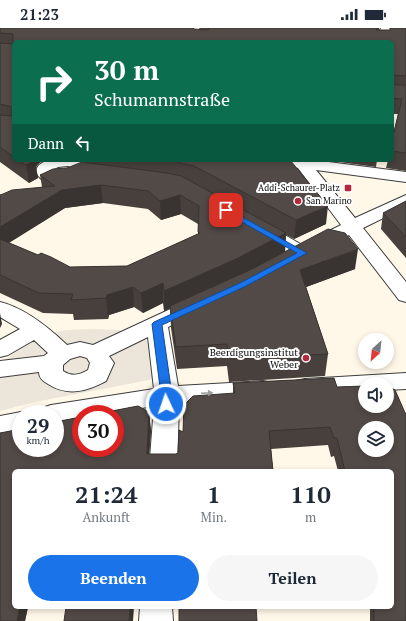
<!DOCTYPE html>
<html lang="de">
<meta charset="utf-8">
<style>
:root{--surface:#fff;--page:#f6f6f7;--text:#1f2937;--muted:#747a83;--accent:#1a73e8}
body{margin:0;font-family:"PT Serif",serif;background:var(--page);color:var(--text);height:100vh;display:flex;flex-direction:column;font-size:15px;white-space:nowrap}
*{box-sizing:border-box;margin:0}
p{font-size:13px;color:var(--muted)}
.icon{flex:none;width:22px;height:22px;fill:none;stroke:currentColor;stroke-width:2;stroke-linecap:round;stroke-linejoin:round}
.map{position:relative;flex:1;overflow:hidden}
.panel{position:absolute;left:12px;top:441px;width:382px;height:140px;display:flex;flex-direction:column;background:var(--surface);border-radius:6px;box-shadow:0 2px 6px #0003}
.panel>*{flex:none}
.hud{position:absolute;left:12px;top:12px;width:382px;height:122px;border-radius:6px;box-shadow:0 2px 6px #0003;background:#0b6e4f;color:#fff;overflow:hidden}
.needle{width:26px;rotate:207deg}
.fabs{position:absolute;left:358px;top:305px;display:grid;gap:8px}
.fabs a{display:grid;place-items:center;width:36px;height:36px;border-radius:50%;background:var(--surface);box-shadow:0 2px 6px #0003;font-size:20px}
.speed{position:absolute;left:12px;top:377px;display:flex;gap:8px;font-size:20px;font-weight:700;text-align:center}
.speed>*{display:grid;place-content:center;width:52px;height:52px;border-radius:50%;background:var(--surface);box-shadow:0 2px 6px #0003;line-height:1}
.speed small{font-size:10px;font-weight:400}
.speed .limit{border:6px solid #d22;background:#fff;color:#111}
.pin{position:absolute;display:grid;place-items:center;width:34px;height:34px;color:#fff;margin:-17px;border-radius:8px;box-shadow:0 2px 6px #0006}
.me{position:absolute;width:44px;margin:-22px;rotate:357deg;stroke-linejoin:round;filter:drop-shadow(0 0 3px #0008)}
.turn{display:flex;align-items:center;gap:14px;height:84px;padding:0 16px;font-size:18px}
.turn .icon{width:52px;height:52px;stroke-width:2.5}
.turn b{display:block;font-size:28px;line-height:34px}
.then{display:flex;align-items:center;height:38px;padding:0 16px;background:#0003;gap:8px;font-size:15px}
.eta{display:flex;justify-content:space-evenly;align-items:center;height:68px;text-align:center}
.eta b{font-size:24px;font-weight:600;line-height:28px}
.button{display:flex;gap:8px;margin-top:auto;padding:8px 16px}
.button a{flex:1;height:46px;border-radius:24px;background:var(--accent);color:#fff;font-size:16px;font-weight:600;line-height:46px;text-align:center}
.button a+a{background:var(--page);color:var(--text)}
.status{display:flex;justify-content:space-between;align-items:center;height:28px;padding:0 20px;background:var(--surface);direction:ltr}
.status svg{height:11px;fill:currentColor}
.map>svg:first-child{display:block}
</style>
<div class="status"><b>21:23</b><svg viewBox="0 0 49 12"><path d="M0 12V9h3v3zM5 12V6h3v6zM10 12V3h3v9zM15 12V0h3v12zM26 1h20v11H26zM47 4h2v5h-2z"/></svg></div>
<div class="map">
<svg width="406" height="593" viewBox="0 0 406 593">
<rect width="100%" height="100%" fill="#fff8e8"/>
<path fill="#ece5d9" d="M96,301L118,302L134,306L146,311L152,322L154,351L35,374L0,383V337L5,332L21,320L43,307L66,302Z"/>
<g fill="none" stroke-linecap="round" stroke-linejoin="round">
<g stroke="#3d3d3d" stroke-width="2">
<path id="minor" d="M381,0H391L387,14H375Z
M47,132H84L92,141C79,160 47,165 35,143L39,137ZM68,138L76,141C68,147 58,151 51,143L58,139Z
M268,132H313L406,144V154L316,142L355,190L406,167V179L363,200L406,254V274L399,272L349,207L321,222L311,223L313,225L310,229L303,231L296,229L253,205L251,201L253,197L260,195L267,197L304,218L307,214L341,197L298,140L270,135Z
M198,271L206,272L209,277L206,282L168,299L178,358L263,353L272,355L275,361L272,367L263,369L179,375L177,443H149L154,378L105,386H81V390L55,394V386H38L42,380L51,377L154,361L148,309L109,328L114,335L106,353C87,363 68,369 48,356C43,353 39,350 39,344L0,349V333L44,328L48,325L34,312L8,327L0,329V312L20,301L0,289V274C25,280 48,299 67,317L80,314L93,317L190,272ZM80,328L87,330L90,335L88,342C79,347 72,349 63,343V337L70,331Z
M406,345V361L387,362V356H365V364L305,367L296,365L293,359L296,353L305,351Z
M21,384L28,386H21V402L0,406V388Z
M140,579H172L173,593H139Z"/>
</g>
<use href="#minor" fill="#fff" fill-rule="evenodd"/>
</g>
<path fill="#47403d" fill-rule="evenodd" d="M0,0L200,2L199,0H379V2H390L406,0V143L386,140L388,132H392V112L398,86H392V14H14V132H44L38,136L36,139L38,150L29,155L0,134Z
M85,132H290L326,196L294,211L286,207L285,223L355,241L306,259L328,326L325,348L229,354L227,338L177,341L171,300L170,280L164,283L163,275L143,285L134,279L109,287L108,291L74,292L73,286L43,285L0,265V167L42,159L40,147L88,135ZM103,175L148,181L161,192L181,186L198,196V206L127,238L70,239L38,227L9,215L65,180Z
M325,132H377L376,139Z
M406,173V230L381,201L383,185Z
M334,350L337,359L365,358V378H387V358L395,362L406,387V593H370V579H392V443H338L334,428L331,429L328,417L271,421L273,443H14V579H28L25,593H0V405L21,401V420H55V394L81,389V420H115V386H96L138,378L149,384L151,403L149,426H176L178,425L179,402L183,404L184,377L193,368L233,366V355ZM365,400H387V422H365Z"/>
<path fill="#393432" d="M32,132H44L38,136L36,139L38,150L29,155L26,137Z
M101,157L103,175L65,180L0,220V199L62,162Z
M180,167L181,186L161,192L160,173Z
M328,178L326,196L294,211L296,192Z
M286,205L285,224L235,251L164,283V263Z
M358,221L355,241L298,262L300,242Z
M163,255V275L143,285L141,265Z
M133,259L134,279L109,287L108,291L106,270L107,267Z
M0,285L2,296L0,300Z
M149,384L151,403L148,443L147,426Z
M20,579H28L25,593H17Z
M130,579H134L133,593H129Z"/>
<path fill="#524a47" stroke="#393432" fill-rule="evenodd" d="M0,0H193L194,1L207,2L209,1L208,0H377L376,2H390V0H406V48L393,47V57H406V125L392,123V112L402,71L392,70V14H14V129L0,119V87L12,88L13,79L0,76V15L13,16V6L0,5Z
M18,132H35V133L26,137Z
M168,132H290L328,178L296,192L194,138Z
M82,134L167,145L181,148L286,205L236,231L164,263L163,255L141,265L133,259L107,267L106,270L71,272L73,266L39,265L0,247V211L38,227L41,225L51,229L70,239L127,238L200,205L198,204L199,178L180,167L160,173L148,163L101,157L62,162L0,199V167L3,166L12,162L55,158L40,147L53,141L67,140Z
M406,173V209L383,185Z
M328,201L345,205L358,221L300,242L328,326L230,331L227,316L176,319L170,278L252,241Z
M334,350L337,359L365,358V378H387V358L395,362L406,387V593H374V579H392V443H345L337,410H334L330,399L269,403L273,443H14V579H20L17,593H0V405L21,401V420H55V394L81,389V420H115V386H96L138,378L149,384L147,426H176L178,425L179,402L183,404L184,377L193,368L235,365L233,355ZM365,400H387V422H365Z
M66,579H130L129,593H64Z
M179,579H256L257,593H179Z"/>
<defs><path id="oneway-solid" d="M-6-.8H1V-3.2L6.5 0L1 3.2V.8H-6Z"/></defs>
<use fill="#9d9d9d" href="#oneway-solid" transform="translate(207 365) rotate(-3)"/>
<path fill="#1a73e8" stroke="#114b97" d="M226,180L307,225L246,258L162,297L172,367L170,379H162L161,376V367L152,296L154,294L240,255L297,225L224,184V181Z"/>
<g fill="#b5273a" stroke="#fff" stroke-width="1.5">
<rect x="344" y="156" width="8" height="8" rx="2"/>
<circle cx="298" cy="173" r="4"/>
<circle cx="306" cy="330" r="4"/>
</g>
<g text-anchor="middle" stroke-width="4" stroke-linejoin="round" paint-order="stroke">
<g font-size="9" fill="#0a0a0a" stroke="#fff" text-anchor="end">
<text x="340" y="163">Addi-Schaurer-Platz</text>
<text x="306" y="176" text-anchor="start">San Marino</text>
</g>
<g font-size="10" fill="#0a0a0a" stroke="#fff" text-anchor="end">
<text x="298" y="328">Beerdigungsinstitut<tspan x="298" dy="12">Weber</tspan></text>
</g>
</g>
</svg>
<div class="fabs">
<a><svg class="needle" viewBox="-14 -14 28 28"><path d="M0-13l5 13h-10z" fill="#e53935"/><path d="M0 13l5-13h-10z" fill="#747a83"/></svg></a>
<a><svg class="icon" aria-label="sound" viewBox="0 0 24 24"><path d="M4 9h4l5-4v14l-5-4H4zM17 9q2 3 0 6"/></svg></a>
<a><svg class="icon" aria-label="layers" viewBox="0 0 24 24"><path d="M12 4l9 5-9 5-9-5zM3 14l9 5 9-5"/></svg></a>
</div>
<div class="speed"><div>29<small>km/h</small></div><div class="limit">30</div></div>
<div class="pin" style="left:226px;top:182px;background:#d93025"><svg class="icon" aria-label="arrive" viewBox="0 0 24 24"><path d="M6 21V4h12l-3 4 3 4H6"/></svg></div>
<svg class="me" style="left:166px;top:376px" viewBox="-20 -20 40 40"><circle r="17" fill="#1a73e8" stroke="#fff" stroke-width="3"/><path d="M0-11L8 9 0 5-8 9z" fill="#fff"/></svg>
<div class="hud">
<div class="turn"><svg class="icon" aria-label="right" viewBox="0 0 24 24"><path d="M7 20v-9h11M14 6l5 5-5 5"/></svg><div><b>30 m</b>Schumannstraße</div></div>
<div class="then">Dann<svg class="icon" aria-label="left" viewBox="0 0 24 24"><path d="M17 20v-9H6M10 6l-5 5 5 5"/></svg></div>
</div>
<section class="panel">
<div class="eta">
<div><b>21:24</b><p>Ankunft</p></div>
<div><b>1</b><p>Min.</p></div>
<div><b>110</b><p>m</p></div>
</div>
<div class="button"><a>Beenden</a><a>Teilen</a></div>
</section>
</div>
